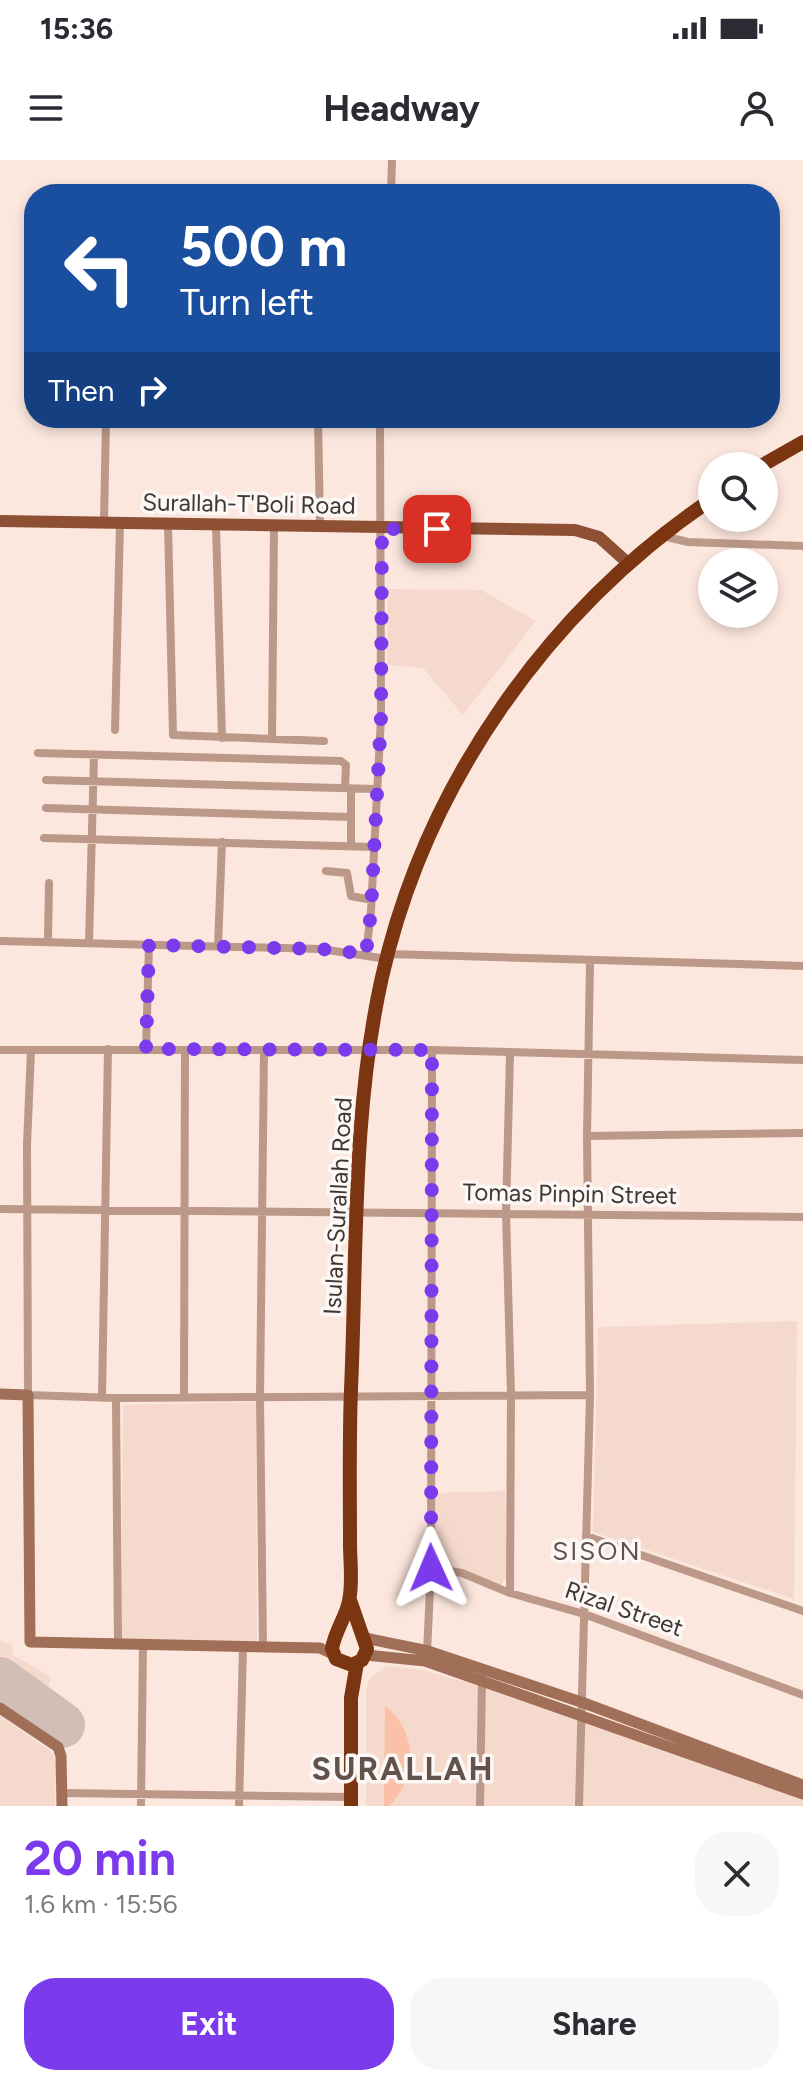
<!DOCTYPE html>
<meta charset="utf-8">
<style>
:root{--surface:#fff;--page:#f7f7f7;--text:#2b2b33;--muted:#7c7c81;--accent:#7c3aed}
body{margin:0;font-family:Figtree,sans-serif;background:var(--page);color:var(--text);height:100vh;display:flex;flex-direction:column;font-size:30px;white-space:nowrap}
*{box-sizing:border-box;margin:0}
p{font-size:26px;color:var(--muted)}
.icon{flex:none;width:44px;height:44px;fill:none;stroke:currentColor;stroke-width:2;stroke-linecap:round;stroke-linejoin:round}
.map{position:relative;height:1646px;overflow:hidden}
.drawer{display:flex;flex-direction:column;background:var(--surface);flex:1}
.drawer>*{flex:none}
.guide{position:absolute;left:24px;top:24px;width:756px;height:244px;border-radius:32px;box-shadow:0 4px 12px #0003;background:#1a4fa0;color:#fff;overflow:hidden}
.buttons{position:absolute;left:698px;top:292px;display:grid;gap:16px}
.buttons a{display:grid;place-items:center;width:80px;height:80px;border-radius:50%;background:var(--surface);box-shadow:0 4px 12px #0003;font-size:40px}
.pin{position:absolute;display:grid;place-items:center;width:68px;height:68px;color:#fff;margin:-34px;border-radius:16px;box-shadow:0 4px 12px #0006}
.me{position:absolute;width:88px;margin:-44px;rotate:359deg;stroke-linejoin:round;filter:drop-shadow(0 0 6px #0008)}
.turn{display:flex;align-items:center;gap:28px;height:168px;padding:0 24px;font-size:36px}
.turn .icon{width:104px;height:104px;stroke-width:2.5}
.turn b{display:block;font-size:56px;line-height:68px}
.then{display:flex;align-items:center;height:76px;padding:0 24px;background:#0003;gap:16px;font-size:30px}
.round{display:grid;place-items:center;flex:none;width:84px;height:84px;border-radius:32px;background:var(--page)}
.head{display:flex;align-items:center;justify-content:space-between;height:136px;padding:0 24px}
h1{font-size:48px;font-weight:700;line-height:60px;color:var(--accent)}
.action{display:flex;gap:16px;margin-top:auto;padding:16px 24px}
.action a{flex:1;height:92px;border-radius:32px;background:var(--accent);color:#fff;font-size:32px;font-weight:700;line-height:92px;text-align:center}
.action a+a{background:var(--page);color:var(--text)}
.status{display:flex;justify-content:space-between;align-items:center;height:56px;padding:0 40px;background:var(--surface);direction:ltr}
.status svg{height:22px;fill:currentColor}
header{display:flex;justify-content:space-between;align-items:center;height:104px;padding:0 24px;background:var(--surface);font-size:36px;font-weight:700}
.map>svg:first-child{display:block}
</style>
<div class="status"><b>15:36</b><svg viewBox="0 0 49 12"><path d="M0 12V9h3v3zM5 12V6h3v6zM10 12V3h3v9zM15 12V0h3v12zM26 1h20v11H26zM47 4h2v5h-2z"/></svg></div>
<header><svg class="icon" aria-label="menu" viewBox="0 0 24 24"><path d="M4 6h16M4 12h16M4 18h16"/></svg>Headway<svg class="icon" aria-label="person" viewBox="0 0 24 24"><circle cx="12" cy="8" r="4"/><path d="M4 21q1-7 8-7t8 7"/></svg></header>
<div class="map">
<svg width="803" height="1646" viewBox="0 0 803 1646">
<rect width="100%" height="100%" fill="#fce7de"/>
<path fill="#f5d9cc" d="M388,429L481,430L536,461L463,555L423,508L387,505Z
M797,1161L794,1439L593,1372L598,1167Z
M256,1242L257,1483L121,1481L123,1245Z
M505,1331L508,1414L501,1425L434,1403L435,1333Z
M0,1480L12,1485L13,1495L51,1517L48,1529L65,1538L64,1545L70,1549L66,1587L0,1545Z
M386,1506L423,1510L469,1523L803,1640V1646H366V1531L369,1519Z
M0,1556L51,1591L56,1602L55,1646H0Z"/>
<path fill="#fac1a8" d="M385,1546C418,1571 418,1618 389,1646H384Z"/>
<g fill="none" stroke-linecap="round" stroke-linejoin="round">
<path stroke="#d1bfb7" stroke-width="46" d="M0,1520L62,1565"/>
<path stroke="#bb9888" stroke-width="8" d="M391,34L392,0
M318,258L320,366
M104,363L106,258
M168,364L173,575L324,581
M216,366L222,578
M663,376L688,382L803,386
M115,570L120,363
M272,579L274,365
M38,593L341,601L346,605L345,628
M46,620L377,629
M46,648L351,657V629
M351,657V686
M44,678L375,687
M326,711L347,713L351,736L372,740
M0,781L321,789L387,799
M48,781L49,723
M89,782L94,596
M218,787L222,682
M366,794L371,751L381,557L380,258
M389,794L803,806
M146,889L149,785
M0,890H432L803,900
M31,890L27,985L28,1235L116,1238L590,1235
M510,894L506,1053L511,1235L510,1433
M587,976L803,973
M0,1049L803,1057
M102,1238L108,889
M116,1238L118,1485
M184,1238L185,890
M586,1376L803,1451
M431,1408L462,1413L510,1433L584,1454L803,1535
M263,1487L260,1237L264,891
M427,1493L431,1408L432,890
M62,1633L351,1637
M141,1646L143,1485
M239,1646L243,1487
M480,1646L482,1518
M579,1646L590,1235L587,976L590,801"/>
<path stroke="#a16e58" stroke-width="11" d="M0,1234L28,1235L30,1482L320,1488L333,1494
M365,1478L428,1491L584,1543L803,1625
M366,1495L425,1501L803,1634
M0,1548L58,1587L61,1596L62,1646"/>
<path stroke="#8d5034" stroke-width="12" d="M0,361L575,370L599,377L629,404"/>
<path stroke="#7b3511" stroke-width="14" d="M761,306L803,282
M350,1440L367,1489L362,1500L352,1505L336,1499L332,1489C334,1473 346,1457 349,1441C353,1423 350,1402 350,1384C350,1333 349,1281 351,1230C357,1093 352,951 382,817C426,623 548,450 712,339
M351,1646V1538L357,1503"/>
</g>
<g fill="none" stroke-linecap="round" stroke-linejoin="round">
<path stroke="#7c3aed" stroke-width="14" stroke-dasharray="0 25.2" d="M431,1408L432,890L146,889L149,785L321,789L366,794L371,751L381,557L382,369H437"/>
</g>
<g text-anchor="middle" stroke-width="7" stroke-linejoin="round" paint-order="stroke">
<g font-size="24" fill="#3e3733" stroke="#fcf8f6">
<text transform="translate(249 344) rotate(1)" y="8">Surallah-T'Boli Road</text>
<text transform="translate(570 1034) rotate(1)" y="8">Tomas Pinpin Street</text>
<text transform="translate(338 1046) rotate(-87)" y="8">Isulan-Surallah Road</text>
<text transform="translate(624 1449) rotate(19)" y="8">Rizal Street</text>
</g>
<g font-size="26" letter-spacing="2" fill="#63524b" stroke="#fcf8f6">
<text x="597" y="1400">SISON</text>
</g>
<g font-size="32" font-weight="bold" letter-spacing="2" fill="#63524b" stroke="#fcf8f6">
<text x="403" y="1620">SURALLAH</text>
</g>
</g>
</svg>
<div class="buttons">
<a><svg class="icon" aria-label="search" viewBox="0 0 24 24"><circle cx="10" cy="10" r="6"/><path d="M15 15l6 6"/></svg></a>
<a><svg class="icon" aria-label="layers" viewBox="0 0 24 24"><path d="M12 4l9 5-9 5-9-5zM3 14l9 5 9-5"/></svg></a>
</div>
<div class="pin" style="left:437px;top:369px;background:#d93025"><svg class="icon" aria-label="arrive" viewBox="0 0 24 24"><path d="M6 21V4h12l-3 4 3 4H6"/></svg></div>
<svg class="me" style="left:431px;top:1408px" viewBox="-20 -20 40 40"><path d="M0-17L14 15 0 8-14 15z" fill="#7c3aed" stroke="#fff" stroke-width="4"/></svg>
<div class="guide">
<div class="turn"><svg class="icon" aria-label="left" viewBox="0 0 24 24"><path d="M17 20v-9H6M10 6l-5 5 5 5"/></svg><div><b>500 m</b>Turn left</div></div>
<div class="then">Then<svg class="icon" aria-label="right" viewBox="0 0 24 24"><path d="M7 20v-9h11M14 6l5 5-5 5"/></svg></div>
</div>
</div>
<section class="drawer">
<div class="head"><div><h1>20 min</h1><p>1.6 km · 15:56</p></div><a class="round"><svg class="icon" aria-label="close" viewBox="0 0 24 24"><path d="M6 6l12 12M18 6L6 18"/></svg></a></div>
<div class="action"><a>Exit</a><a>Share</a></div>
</section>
